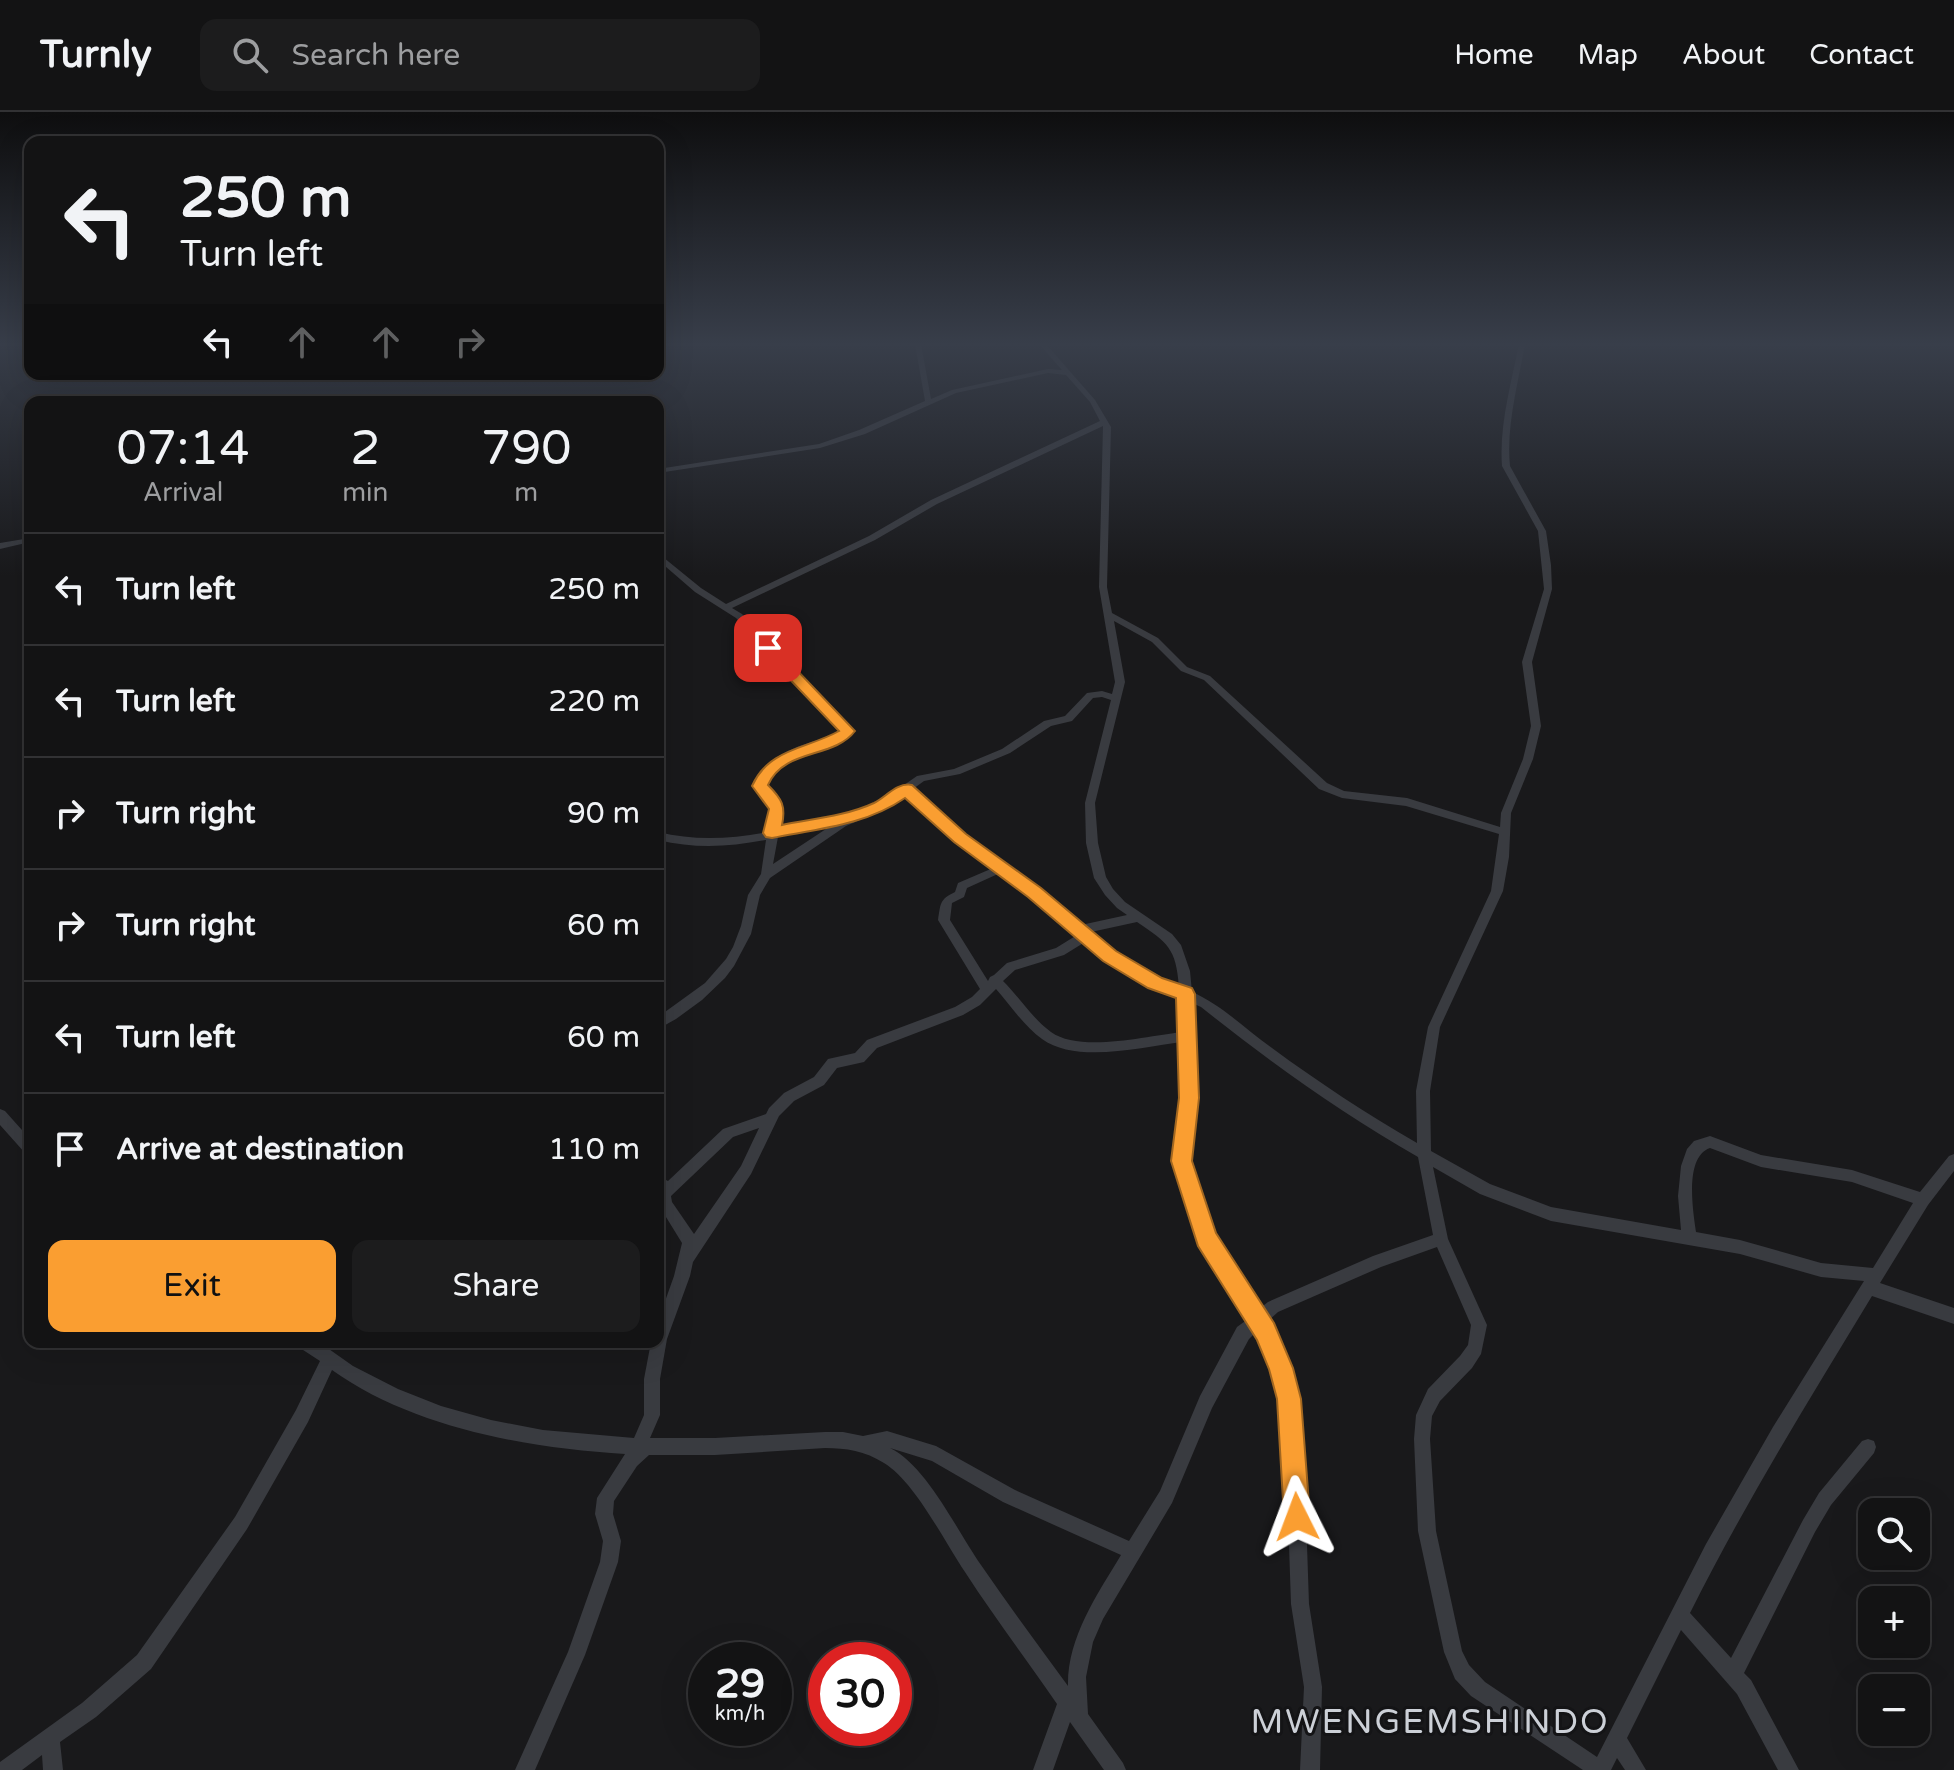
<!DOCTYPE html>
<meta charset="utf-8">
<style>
:root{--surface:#131314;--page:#1c1c1d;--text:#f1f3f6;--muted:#9d9ea0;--line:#323234;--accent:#fa9e31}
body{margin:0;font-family:"Varela Round",sans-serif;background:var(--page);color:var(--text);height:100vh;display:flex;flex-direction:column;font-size:30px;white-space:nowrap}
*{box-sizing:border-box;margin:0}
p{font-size:26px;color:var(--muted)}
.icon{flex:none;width:44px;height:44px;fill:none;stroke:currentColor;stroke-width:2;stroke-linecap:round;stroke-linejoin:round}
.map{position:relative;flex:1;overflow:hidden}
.drawer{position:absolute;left:24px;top:284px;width:640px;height:952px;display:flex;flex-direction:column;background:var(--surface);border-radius:16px;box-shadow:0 8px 32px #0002,0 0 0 2px var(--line)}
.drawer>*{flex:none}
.top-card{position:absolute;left:24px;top:24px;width:640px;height:244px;border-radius:16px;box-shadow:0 8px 32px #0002,0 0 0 2px var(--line);background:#131314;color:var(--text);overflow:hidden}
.tools{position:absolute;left:1858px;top:1386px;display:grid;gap:16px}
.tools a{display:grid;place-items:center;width:72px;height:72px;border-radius:16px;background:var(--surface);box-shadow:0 8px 32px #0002,0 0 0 2px var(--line);font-size:40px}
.speed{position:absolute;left:688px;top:1530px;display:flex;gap:16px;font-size:40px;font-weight:700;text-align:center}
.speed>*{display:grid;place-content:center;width:104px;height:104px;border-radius:50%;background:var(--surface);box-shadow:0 8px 32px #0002,0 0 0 2px var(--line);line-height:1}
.speed small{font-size:20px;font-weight:400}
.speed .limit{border:12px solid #d22;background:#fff;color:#111}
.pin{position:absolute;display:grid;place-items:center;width:68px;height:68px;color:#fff;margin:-34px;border-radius:16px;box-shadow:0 4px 12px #0006}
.me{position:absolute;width:88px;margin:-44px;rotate:357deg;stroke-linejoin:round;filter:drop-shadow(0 0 6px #0008)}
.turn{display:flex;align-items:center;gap:28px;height:168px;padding:0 24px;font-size:36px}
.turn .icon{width:104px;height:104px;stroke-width:2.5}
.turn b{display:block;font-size:56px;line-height:68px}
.lanes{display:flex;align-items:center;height:76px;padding:0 24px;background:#0003;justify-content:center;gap:40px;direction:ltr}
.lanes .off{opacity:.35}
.eta{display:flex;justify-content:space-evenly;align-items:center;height:136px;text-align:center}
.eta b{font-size:48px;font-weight:600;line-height:56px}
.primary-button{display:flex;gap:16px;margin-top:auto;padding:16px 24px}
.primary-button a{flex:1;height:92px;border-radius:16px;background:var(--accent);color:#111;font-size:32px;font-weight:600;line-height:92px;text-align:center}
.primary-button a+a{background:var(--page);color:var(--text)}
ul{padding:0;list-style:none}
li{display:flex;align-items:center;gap:24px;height:112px;padding:0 24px;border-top:2px solid var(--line)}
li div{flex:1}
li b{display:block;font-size:30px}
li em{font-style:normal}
header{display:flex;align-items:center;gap:48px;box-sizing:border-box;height:112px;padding:0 40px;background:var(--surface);border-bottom:2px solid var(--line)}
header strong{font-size:38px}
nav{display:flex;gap:44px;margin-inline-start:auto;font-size:28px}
.search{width:560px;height:72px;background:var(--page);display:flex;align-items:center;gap:20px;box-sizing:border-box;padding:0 28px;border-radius:16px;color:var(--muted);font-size:30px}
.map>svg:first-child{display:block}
</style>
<header>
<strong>Turnly</strong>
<div class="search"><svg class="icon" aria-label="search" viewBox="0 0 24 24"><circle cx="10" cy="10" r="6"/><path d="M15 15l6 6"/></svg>Search here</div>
<nav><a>Home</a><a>Map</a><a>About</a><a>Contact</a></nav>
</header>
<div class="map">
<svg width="1954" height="1658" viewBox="0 0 1954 1658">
<rect width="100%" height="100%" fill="#19191b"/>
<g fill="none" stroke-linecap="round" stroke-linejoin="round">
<path fill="#393b40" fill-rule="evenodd" d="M915,232H921L931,287L952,278L1048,257L1062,258L1039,232H1046L1095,288L1111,315L1107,475L1112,501L1158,526L1187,555L1210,564L1327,671L1344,679L1407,686L1500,715L1501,701L1523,647L1531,614L1522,550L1544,477L1538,419L1502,354C1499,314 1511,272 1519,232H1525C1518,272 1506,314 1510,354L1546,419L1551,453L1552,477L1532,550L1541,614L1533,647L1511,701L1509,745L1503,779L1440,915L1430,979L1431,1039L1490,1072L1551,1095L1681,1118L1678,1084L1681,1054L1687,1037L1694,1029L1710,1024L1761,1043L1852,1058L1920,1080L1949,1044L1954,1042V1059L1928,1093L1880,1171L1954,1196V1212L1872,1184C1809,1288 1745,1391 1690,1501L1731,1546L1803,1408L1819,1381L1862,1329L1868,1327L1874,1329L1876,1335L1874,1341L1831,1393L1815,1420L1744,1561L1751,1568L1799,1658H1778L1737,1582L1681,1518L1627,1626L1646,1658H1625L1617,1646L1611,1658H1583L1471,1584L1455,1567L1444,1540L1418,1419L1414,1327L1416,1303L1428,1277L1460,1244L1468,1233L1471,1213L1437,1135L1381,1155L1278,1200L1267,1210L1282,1235L1295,1278L1305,1374L1309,1492L1322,1575L1320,1658H1300L1304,1575L1291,1492L1287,1374L1279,1278L1267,1239L1256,1220L1249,1227L1212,1296L1172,1391L1103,1507L1093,1530L1086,1565L1088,1602L1123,1651L1126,1658H1104L1070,1610L1053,1658H1033L1057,1592C1027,1548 994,1505 965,1460C944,1429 915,1370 884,1351C865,1339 846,1336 825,1336L715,1343H649L637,1354L614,1389L613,1402L621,1429L618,1450L585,1543L535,1658H515L568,1540L600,1450L603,1429L595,1402L597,1386L625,1342C528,1336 413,1316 332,1258L308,1310L247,1417L151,1557L96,1605L60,1630L63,1658H43L42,1643L22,1658H0V1650L82,1591L137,1543L235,1405L296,1298L320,1249L300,1236L298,1230H319L353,1254L398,1277L441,1294L491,1308L543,1318L634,1326L644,1303V1267L651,1230H658V1209L674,1164L682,1131L658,1092V1064L668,1069L723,1017L766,1002L769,996L784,981L814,965L828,947L855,941L867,928L955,895L972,885L980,877L938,808C941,791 939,788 955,780L958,771L993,756L956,729L905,682L886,697L846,714L770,766L760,783L751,822L734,854L725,866L702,888L676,907L658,917V905L705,871L726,847L733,835L741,814L748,783L761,762L766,728C729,735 695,737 658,728V720C695,729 730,727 768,720C772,694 774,698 757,679C758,641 809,631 838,622L841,619L736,506L695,480L658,448V441L701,476L726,492L869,424L931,388L1100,309L1090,290L1066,263L1048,261L956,281L865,322L820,336L658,361V357L819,332L859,318L925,289ZM1103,314L1099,475L1115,570L1112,582L1102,579L1087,581L1065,604L1044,609L1002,637L954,657L917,664L878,691L848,704L844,702L779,717C782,697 784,692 767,678C768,635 832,643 852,619L742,502L732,496L875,428L937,392ZM1114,509L1152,530L1181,559L1204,568L1319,677L1342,686L1406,694L1499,722L1491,779L1428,915L1416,979L1417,1031C1367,1002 1318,970 1272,936C1245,917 1222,893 1192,880L1190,859L1181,833L1172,822L1125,790L1113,777L1106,765L1098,731L1095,691L1125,570ZM1102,585L1111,588L1085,691L1086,731L1094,766L1105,783L1117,796L1127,803L1081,813L1038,777L964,723L913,677L924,669L960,662L1010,641L1051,614L1072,609L1093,586ZM832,713L773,752L778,725ZM1000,761L1030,783L1077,823L1056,836L1007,851L994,863L990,865L988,869L950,808L952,791L964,785L967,776ZM1137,810C1168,831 1176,836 1179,875C1148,863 1113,845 1091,820ZM1085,830C1113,855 1145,872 1180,886L1182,920C1147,924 1080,941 1051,920C1032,906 1020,886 1003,869L1015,858L1064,843ZM996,877C1011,894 1024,914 1042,927C1076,952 1143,935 1182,930L1183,951L1181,1004L1174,1049L1201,1131L1248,1207L1237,1215L1200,1284L1160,1379L1129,1429L1015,1378L936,1334L887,1319L863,1324L843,1320H825L715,1326H650L660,1303V1267L667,1227L690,1164L693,1150L751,1062L779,1004L794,989L824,973L837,956L864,950L877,936L963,903L980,893ZM1192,891L1201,895C1270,950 1341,1001 1418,1045L1433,1123L1373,1144L1268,1190L1259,1197L1212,1123L1188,1049L1195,1004L1197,951ZM759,1016L741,1054L694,1122L672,1090L671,1084L733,1025ZM1710,1036L1761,1055L1852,1070L1913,1091L1873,1156L1821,1151L1740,1128L1696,1120C1693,1099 1684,1045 1710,1036ZM1433,1055L1480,1082L1551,1109L1740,1142L1821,1165L1864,1169L1773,1315L1706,1432L1597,1645L1485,1570L1469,1553L1462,1539L1436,1419L1430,1327L1432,1304L1440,1289L1472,1256L1481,1242L1487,1213L1448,1127ZM890,1336L932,1349L1003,1390L1121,1443C1097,1483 1067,1526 1068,1574C1039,1534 1009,1494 981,1453C957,1419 927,1354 890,1336Z
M30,426V430L0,437V431Z
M0,997L5,999L30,1027V1043L25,1041L0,1013Z"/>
</g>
<linearGradient id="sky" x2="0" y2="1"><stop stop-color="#0e0e0f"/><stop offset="0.5" stop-color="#383e4a"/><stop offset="1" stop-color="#383e4a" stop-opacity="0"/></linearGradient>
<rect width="1954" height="464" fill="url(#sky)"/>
<path fill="#fa9e31" stroke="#a26720" stroke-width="2" d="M768,531L773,533L855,619C834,647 784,636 768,673C782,687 786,694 782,713C812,707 846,704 874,691C886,685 897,670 912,673L966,722L1041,776L1116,839L1162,866L1192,876L1195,882L1199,986L1192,1049L1216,1121L1274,1211L1293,1256L1301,1287L1310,1405L1306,1414L1297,1418L1288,1414L1284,1405L1277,1287L1269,1257L1257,1228L1198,1134L1171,1049L1179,986L1176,886L1148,876L1103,849L1028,785L954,730L905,686C866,713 818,717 772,726L766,725L763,721L769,697L752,674C769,636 807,637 839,619L763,539V533Z"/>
<g text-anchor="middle" stroke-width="6" stroke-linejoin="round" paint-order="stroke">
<g font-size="34" letter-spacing="2" fill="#ccd0d7" stroke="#141416">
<text x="1430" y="1621">MWENGEMSHINDO</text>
</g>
</g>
</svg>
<div class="tools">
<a><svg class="icon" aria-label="search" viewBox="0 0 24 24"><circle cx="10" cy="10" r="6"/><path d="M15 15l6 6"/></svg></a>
<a>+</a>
<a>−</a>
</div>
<div class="speed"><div>29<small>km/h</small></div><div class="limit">30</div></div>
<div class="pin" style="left:768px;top:536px;background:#d93025"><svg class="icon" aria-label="arrive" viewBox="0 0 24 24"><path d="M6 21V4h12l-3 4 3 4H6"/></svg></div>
<svg class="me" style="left:1297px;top:1405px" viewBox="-20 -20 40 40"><path d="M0-17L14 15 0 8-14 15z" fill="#fa9e31" stroke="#fff" stroke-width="4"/></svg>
<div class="top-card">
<div class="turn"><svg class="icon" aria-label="left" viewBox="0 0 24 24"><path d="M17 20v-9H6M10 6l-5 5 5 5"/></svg><div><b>250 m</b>Turn left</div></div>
<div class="lanes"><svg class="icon" aria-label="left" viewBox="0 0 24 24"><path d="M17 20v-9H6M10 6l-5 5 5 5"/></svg><svg class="icon off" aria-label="ahead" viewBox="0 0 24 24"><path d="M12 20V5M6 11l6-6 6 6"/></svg><svg class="icon off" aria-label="ahead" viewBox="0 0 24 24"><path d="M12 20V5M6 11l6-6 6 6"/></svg><svg class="icon off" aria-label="right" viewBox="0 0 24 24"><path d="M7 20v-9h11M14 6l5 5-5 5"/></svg></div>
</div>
<section class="drawer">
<div class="eta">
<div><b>07:14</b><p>Arrival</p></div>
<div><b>2</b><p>min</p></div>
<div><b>790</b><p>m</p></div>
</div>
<ul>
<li><svg class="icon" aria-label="left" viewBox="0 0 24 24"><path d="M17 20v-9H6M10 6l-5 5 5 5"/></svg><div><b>Turn left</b></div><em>250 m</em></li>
<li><svg class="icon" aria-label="left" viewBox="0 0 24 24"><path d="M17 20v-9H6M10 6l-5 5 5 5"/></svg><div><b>Turn left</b></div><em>220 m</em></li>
<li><svg class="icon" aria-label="right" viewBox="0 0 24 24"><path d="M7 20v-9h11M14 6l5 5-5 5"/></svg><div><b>Turn right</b></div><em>90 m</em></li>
<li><svg class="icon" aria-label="right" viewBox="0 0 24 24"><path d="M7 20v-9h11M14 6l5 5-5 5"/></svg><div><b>Turn right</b></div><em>60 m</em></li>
<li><svg class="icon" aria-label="left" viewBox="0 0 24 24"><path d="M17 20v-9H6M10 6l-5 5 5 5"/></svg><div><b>Turn left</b></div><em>60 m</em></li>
<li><svg class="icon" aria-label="arrive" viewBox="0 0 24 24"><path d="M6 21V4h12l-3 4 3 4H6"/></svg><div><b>Arrive at destination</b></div><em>110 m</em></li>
</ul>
<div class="primary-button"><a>Exit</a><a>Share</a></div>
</section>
</div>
